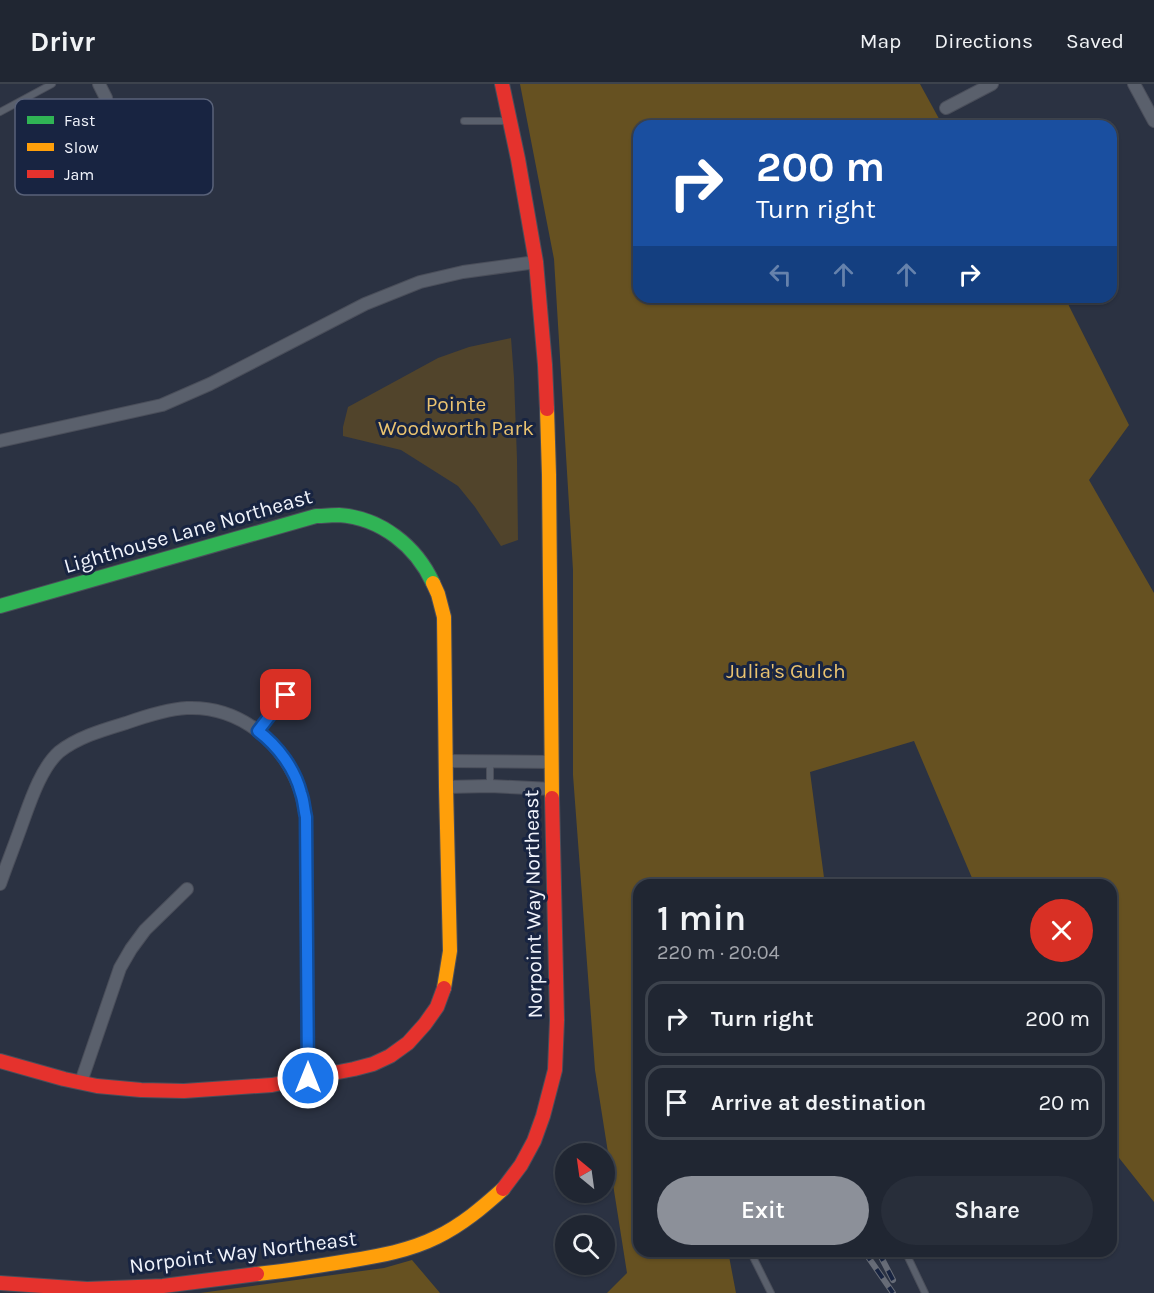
<!DOCTYPE html>
<meta charset="utf-8">
<style>
:root{--surface:#202632;--page:#282e3a;--text:#f1f3f6;--muted:#a2a5ac;--line:#3d434d;--accent:#8c9099}
body{margin:0;font-family:Karla,sans-serif;background:var(--page);color:var(--text);height:100vh;display:flex;flex-direction:column;font-size:22px;white-space:nowrap}
*{box-sizing:border-box;margin:0}
p{font-size:20px;color:var(--muted)}
.icon{flex:none;width:33px;height:33px;fill:none;stroke:currentColor;stroke-width:2;stroke-linecap:round;stroke-linejoin:round}
.map{position:relative;flex:1;overflow:hidden}
.sheet{position:absolute;left:633px;top:795px;width:484px;height:378px;display:flex;flex-direction:column;background:var(--surface);border-radius:18px;box-shadow:0 2px 4px #0004,0 0 0 2px var(--line)}
.sheet>*{flex:none}
.guide{position:absolute;left:633px;top:36px;width:484px;height:183px;border-radius:18px;box-shadow:0 2px 4px #0004,0 0 0 2px var(--line);background:#1a4fa0;color:#fff;overflow:hidden}
.needle{width:39px;rotate:331deg}
.buttons{position:absolute;left:555px;top:1059px;display:grid;gap:12px}
.buttons a{display:grid;place-items:center;width:60px;height:60px;border-radius:50%;background:var(--surface);box-shadow:0 2px 4px #0004,0 0 0 2px var(--line);font-size:30px}
.pin{position:absolute;display:grid;place-items:center;width:51px;height:51px;color:#fff;margin:-26px;border-radius:12px;box-shadow:0 3px 9px #0006}
.me{position:absolute;width:66px;margin:-33px;rotate:0deg;stroke-linejoin:round;filter:drop-shadow(0 0 4px #0008)}
.turn{display:flex;align-items:center;gap:21px;height:126px;padding:0 24px;font-size:27px}
.turn .icon{width:78px;height:78px;stroke-width:2.5}
.turn b{display:block;font-size:42px;line-height:51px}
.lanes{display:flex;align-items:center;height:57px;padding:0 24px;background:#0003;justify-content:center;gap:30px;direction:ltr}
.lanes .off{opacity:.35}
.round{display:grid;place-items:center;flex:none;width:63px;height:63px;border-radius:32px;background:var(--page)}
.head{display:flex;align-items:center;justify-content:space-between;height:102px;padding:0 24px}
h1{font-size:36px;font-weight:600;line-height:45px}
.primary-button{display:flex;gap:12px;margin-top:auto;padding:12px 24px}
.primary-button a{flex:1;height:69px;border-radius:36px;background:var(--accent);color:#fff;font-size:24px;font-weight:600;line-height:69px;text-align:center}
.primary-button a+a{background:var(--page);color:var(--text)}
ul{padding:0;list-style:none}
li{display:flex;align-items:center;gap:18px;height:75px;margin:0 12px 9px;padding:0 12px;border:3px solid var(--line);border-radius:18px}
li div{flex:1}
li b{display:block;font-size:22px}
li em{font-style:normal}
header{display:flex;align-items:center;gap:36px;box-sizing:border-box;height:84px;padding:0 30px;background:var(--surface);border-bottom:2px solid var(--line)}
header strong{font-size:28px}
nav{display:flex;gap:33px;margin-inline-start:auto;font-size:21px}
.map>svg:first-child{display:block}
</style>
<header>
<strong>Drivr</strong>
<nav><a>Map</a><a>Directions</a><a>Saved</a></nav>
</header>
<div class="map">
<svg width="1154" height="1209" viewBox="0 0 1154 1209">
<rect width="100%" height="100%" fill="#2b3242"/>
<path fill="#51442b" d="M511,254L514,294L517,375L518,456L501,462L475,423L458,402L401,366L343,352V343L348,323L438,274L469,263Z"/>
<path fill="#665121" d="M520,0H920L943,42H639V213H1067L1069,222L1129,341L1089,396L1154,509V1118L1112,1065V801H975L914,657L810,688L825,801H639V1167H728L736,1209H607L627,1189L595,986L573,691V486L554,175Z
M412,1176L440,1209H200L384,1184Z"/>
<g fill="none" stroke-linecap="round" stroke-linejoin="round">
<g stroke="#4a4e5a" stroke-width="8">
<path id="lane" d="M0,28L52,0
M464,37H506
M258,647L286,611
M490,702V678
M750,1167L771,1209
M905,1167L925,1209"/>
</g>
<g stroke="#4a4e5a" stroke-width="14">
<path id="street" d="M99,0L106,14
M1134,0L1154,37
M946,24L992,0
M0,357L162,321L210,300L365,220L420,198L463,188L536,178
M446,677L552,678
M446,703L490,702L552,705
M0,800C7,780 15,760 22,740C30,718 41,684 59,668C78,653 103,646 126,639C143,633 169,625 187,624C240,622 283,658 300,706C303,715 304,724 306,733L308,994
M81,998L120,884L131,865L145,846L187,805"/>
</g>
<g stroke="#4a4e5a" stroke-width="16">
<path id="fast" d="M0,522L316,432C324,432 332,431 339,431C381,434 416,462 433,499"/>
</g>
<g stroke="#4a4e5a" stroke-width="16">
<path id="slow" d="M547,325L549,391L552,714
M433,499L438,510L444,533L446,703L450,867L444,904
M257,1190C288,1187 318,1182 348,1177C378,1172 409,1167 437,1153C462,1141 483,1123 503,1105"/>
</g>
<g stroke="#4a4e5a" stroke-width="16">
<path id="jam" d="M502,0L518,75L536,178L545,281L547,325
M0,977L64,995L97,1002L141,1006L184,1007L272,1001L354,985L373,980L390,972L408,959L425,940L437,923L444,904
M503,1105L521,1081L534,1057L543,1032L555,986L557,936L552,714
M0,1199L87,1205L163,1202L257,1190"/>
</g>
<use href="#lane" stroke="#5a606c" stroke-width="6"/>
<use href="#street" stroke="#5a606c" stroke-width="12"/>
<use href="#fast" stroke="#30b455" stroke-width="14"/>
<use href="#slow" stroke="#ff9f0a" stroke-width="14"/>
<use href="#jam" stroke="#e5322d" stroke-width="14"/>
<g stroke="#676c77" stroke-width="6">
<path id="rail" d="M864,1167L893,1209
M878,1167L893,1196"/>
</g>
<use href="#rail" stroke="#182441" stroke-width="4" stroke-dasharray="11" stroke-linecap="butt"/>
</g>
<g fill="none" stroke-linecap="round" stroke-linejoin="round">
<g stroke="#114b97" stroke-width="15">
<path id="route" d="M286,611L258,647C278,662 295,685 301,709C304,717 304,725 306,733L308,994"/>
</g>
<use href="#route" stroke="#1a73e8" stroke-width="10"/>
</g>
<g text-anchor="middle" stroke-width="6" stroke-linejoin="round" paint-order="stroke">
<g font-size="21" fill="#eac370" stroke="#182441">
<text x="456" y="327">Pointe<tspan x="456" dy="24">Woodworth Park</tspan></text>
<text x="786" y="594">Julia's Gulch</text>
</g>
<g font-size="21" fill="#f1f4fc" stroke="#182441">
<text transform="translate(188 447) rotate(-16)" y="7">Lighthouse Lane Northeast</text>
<text transform="translate(533 820) rotate(-91)" y="7">Norpoint Way Northeast</text>
<text transform="translate(243 1168) rotate(-7)" y="7">Norpoint Way Northeast</text>
</g>
</g>
<rect x="15" y="15" width="198" height="96" rx="9" fill="#182441" stroke="#596279" stroke-width="1.5"/>
<rect x="27" y="32" width="27" height="8" fill="#30b455"/>
<rect x="27" y="59" width="27" height="8" fill="#ff9f0a"/>
<rect x="27" y="86" width="27" height="8" fill="#e5322d"/>
<g font-size="16" fill="#f1f4fc">
<text x="64" y="42">Fast</text>
<text x="64" y="69">Slow</text>
<text x="64" y="96">Jam</text>
</g>
</svg>
<div class="buttons">
<a><svg class="needle" viewBox="-14 -14 28 28"><path d="M0-13l5 13h-10z" fill="#e53935"/><path d="M0 13l5-13h-10z" fill="#a2a5ac"/></svg></a>
<a><svg class="icon" aria-label="search" viewBox="0 0 24 24"><circle cx="10" cy="10" r="6"/><path d="M15 15l6 6"/></svg></a>
</div>
<div class="pin" style="left:286px;top:611px;background:#d93025"><svg class="icon" aria-label="arrive" viewBox="0 0 24 24"><path d="M6 21V4h12l-3 4 3 4H6"/></svg></div>
<svg class="me" style="left:308px;top:994px" viewBox="-20 -20 40 40"><circle r="17" fill="#1a73e8" stroke="#fff" stroke-width="3"/><path d="M0-11L8 9 0 5-8 9z" fill="#fff"/></svg>
<div class="guide">
<div class="turn"><svg class="icon" aria-label="right" viewBox="0 0 24 24"><path d="M7 20v-9h11M14 6l5 5-5 5"/></svg><div><b>200 m</b>Turn right</div></div>
<div class="lanes"><svg class="icon off" aria-label="left" viewBox="0 0 24 24"><path d="M17 20v-9H6M10 6l-5 5 5 5"/></svg><svg class="icon off" aria-label="ahead" viewBox="0 0 24 24"><path d="M12 20V5M6 11l6-6 6 6"/></svg><svg class="icon off" aria-label="ahead" viewBox="0 0 24 24"><path d="M12 20V5M6 11l6-6 6 6"/></svg><svg class="icon" aria-label="right" viewBox="0 0 24 24"><path d="M7 20v-9h11M14 6l5 5-5 5"/></svg></div>
</div>
<section class="sheet">
<div class="head"><div><h1>1 min</h1><p>220 m · 20:04</p></div><a class="round" style="background:#d93025;color:#fff"><svg class="icon" aria-label="close" viewBox="0 0 24 24"><path d="M6 6l12 12M18 6L6 18"/></svg></a></div>
<ul>
<li><svg class="icon" aria-label="right" viewBox="0 0 24 24"><path d="M7 20v-9h11M14 6l5 5-5 5"/></svg><div><b>Turn right</b></div><em>200 m</em></li>
<li><svg class="icon" aria-label="arrive" viewBox="0 0 24 24"><path d="M6 21V4h12l-3 4 3 4H6"/></svg><div><b>Arrive at destination</b></div><em>20 m</em></li>
</ul>
<div class="primary-button"><a>Exit</a><a>Share</a></div>
</section>
</div>
